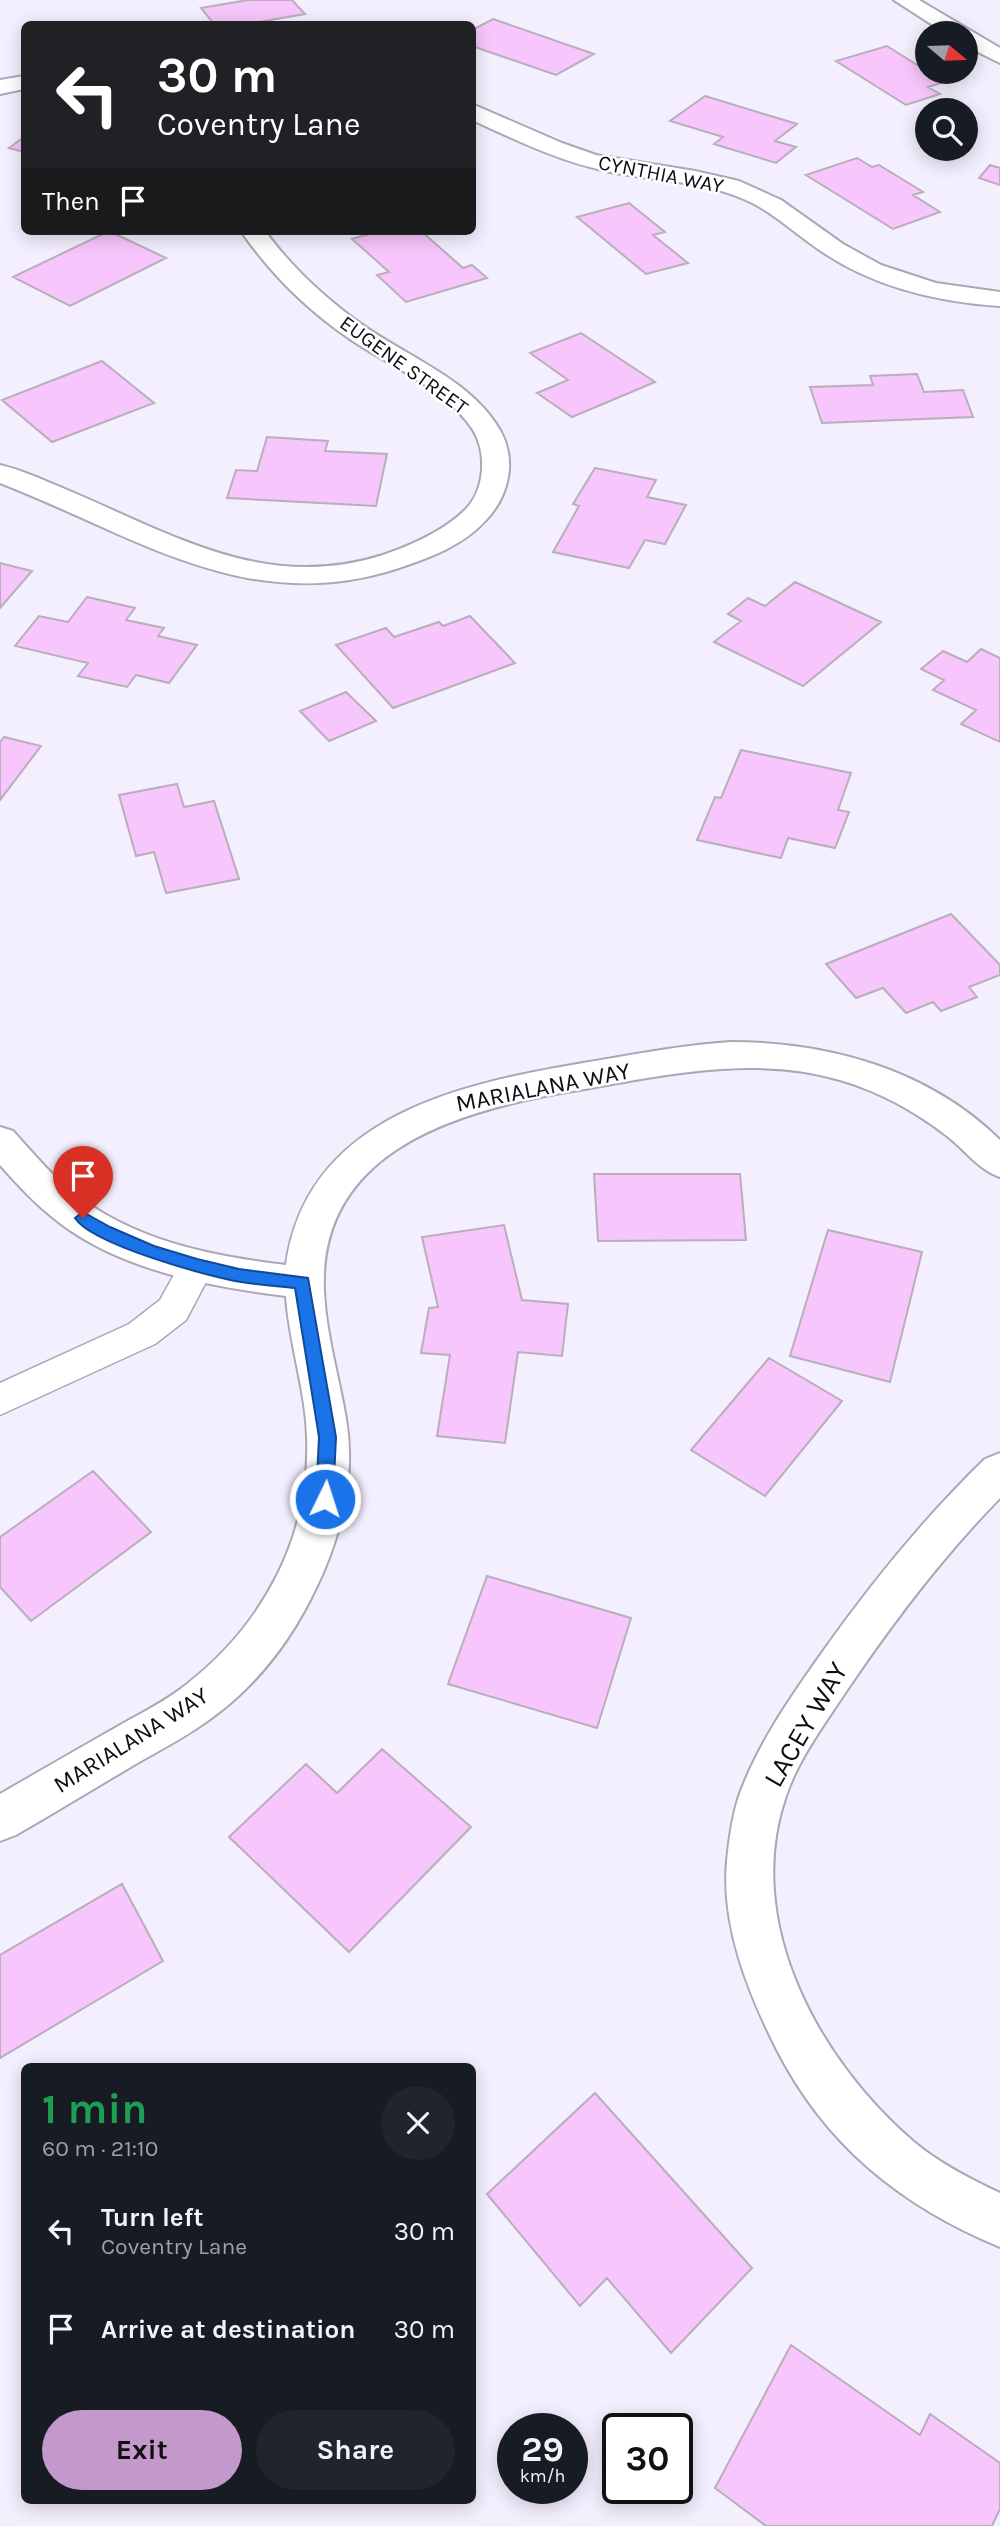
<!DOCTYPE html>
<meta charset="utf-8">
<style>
:root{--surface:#171b24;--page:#20242c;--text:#f1f3f6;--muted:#9ea1a6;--accent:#c299ca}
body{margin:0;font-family:Karla,sans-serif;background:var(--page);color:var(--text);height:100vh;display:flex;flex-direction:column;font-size:26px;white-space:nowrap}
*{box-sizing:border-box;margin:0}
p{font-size:23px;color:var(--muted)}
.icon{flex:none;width:38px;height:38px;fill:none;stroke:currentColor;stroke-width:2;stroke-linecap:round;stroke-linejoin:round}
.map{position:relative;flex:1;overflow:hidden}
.panel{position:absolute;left:21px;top:2063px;width:455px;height:441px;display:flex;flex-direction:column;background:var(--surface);border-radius:10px;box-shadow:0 4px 18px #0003}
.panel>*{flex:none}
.top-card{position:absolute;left:21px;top:21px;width:455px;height:214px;border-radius:10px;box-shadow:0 4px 18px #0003;background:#202124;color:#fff;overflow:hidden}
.needle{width:46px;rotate:109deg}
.fabs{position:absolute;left:915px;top:21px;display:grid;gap:14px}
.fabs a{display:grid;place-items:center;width:63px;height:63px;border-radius:50%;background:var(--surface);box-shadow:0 4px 18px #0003;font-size:35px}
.speed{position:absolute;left:497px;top:2413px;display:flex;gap:14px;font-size:35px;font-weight:700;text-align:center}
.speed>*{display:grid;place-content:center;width:91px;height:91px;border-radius:50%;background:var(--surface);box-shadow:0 4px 18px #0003;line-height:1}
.speed small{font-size:18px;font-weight:400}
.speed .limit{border:4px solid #111;border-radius:10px;background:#fff;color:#111}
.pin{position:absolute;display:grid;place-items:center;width:60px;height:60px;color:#fff;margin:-72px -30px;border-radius:50% 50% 50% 0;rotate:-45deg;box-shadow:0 0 7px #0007}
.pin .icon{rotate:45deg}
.me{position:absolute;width:77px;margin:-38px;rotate:4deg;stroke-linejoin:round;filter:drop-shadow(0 0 5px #0008)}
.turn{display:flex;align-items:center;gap:24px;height:147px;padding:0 21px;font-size:32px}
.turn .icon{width:91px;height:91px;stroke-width:2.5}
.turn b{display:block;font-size:49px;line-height:60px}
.then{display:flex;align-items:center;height:66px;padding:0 21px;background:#0003;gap:14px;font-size:26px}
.round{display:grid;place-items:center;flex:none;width:74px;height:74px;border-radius:37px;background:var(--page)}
.headline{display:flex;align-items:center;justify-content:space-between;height:119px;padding:0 21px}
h1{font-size:42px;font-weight:700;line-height:52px;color:#1e9e55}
.cta{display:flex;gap:14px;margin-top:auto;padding:14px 21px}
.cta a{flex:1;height:80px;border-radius:42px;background:var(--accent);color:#111;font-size:28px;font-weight:700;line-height:80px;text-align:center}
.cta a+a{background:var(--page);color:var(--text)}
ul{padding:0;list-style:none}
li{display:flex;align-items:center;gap:21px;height:98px;padding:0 21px}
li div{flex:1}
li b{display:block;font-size:26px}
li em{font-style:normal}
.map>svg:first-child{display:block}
</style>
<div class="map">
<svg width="1000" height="2526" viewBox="0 0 1000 2526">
<rect width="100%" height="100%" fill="#f4effe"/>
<path fill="#f7c6fc" stroke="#b9aeb9" stroke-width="2" d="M248,0H292L305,14L246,24H214L201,8Z
M493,19L594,54L556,75L472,46V30Z
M887,46L922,68L928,66V72H943L954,79L928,87L940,94L906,105L836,61Z
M705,96L797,124L775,141L796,147L776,163L714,144L723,137L670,121Z
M24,137V152L9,148Z
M857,158L872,167L879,165L923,192L913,195L940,212L893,229L806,175Z
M990,165L1000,168V185L979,178Z
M629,203L665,232L653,235L688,263L646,274L577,217Z
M109,231L166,258L70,306L13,277Z
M379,231H421L463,268L472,265L487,278L406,302L377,275L389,272L352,239Z
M581,333L655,382L572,417L537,393L568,380L530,353Z
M102,361L154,403L52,442L2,400Z
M917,374L924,392L963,390L973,417L822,423L810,387L873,385L870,376Z
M267,437L328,441L325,451L387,454L376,506L227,498L236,470L257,471Z
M595,468L656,480L647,497L686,505L665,544L645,540L629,568L553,552L579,506L573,504Z
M0,563L32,571L0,608Z
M795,582L881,622L803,686L714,642L741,621L728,614L748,598L765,606Z
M87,597L135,608L126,620L164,628L158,636L197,645L169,683L136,675L127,687L78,676L88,663L15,646L39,616L68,622Z
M470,616L515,663L393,708L336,645L386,628L394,637L439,622L443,626Z
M981,649L1000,658V742L961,724L976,710L933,690L944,680L921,669L943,651L967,662Z
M346,692L376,721L329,741L300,711Z
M4,737L41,746L0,800V742Z
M741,750L851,773L838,810L849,812L835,848L788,838L781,858L697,840L715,797L721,798Z
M177,784L184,807L214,801L239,879L166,893L154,852L136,856L119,795Z
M951,914L1000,965V975L969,987L977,997L941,1011L933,1002L906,1013L883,988L856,998L826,964Z
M594,1174H740L746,1240L598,1241Z
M504,1225L522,1300L568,1304L562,1356L518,1352L505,1443L437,1436L450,1355L421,1353L429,1308L438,1307L422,1237Z
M828,1230L922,1252L890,1382L790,1356Z
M769,1358L842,1401L765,1496L691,1450Z
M93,1471L151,1532L31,1621L0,1587V1537Z
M487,1576L631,1618L597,1728L448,1684Z
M382,1749L471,1827L349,1952L229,1837L306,1764L337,1793Z
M122,1884L163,1961L0,2058V1955Z
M595,2093L752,2268L671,2353L607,2278L580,2306L487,2194Z
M791,2345L920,2435L930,2414L1000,2463V2509L992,2526H766L715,2488Z"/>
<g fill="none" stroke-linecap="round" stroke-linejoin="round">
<g stroke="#aca7b5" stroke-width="3">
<path id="service" d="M197,1251L209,1255L215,1265L186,1320L155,1344L0,1415V1383L129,1324L160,1300L185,1255Z"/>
</g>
<g stroke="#aca7b5" stroke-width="4">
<path id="minor" d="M894,0H919L1000,48V63L966,46V33H945Z
M24,76V89L0,94V80Z
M472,104L562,143L596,155L695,171L739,181L781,200L843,244L881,265L936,283L1000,292V306C938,302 877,288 824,253C796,235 772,210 741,198C698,180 651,181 606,171C559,161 516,140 472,120Z
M241,231H265C292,268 327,300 364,326C410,358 473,381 501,432C517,462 508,497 486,520C464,545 429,558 399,568C247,618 135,535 0,483V465C22,470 43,480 65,489C170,533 264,593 383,555C412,545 444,531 466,509C485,489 487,453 473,430C446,388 389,366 350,339C307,310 270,273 241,231Z
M731,1042C829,1042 929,1070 1000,1140V1177C979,1170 965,1150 947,1136C915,1111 878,1091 840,1080C748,1053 653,1078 561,1093C451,1113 318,1154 324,1291C326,1335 339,1376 346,1419C356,1476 341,1537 316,1588C291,1641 254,1689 206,1722C184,1738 158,1751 134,1765C95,1788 56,1812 16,1835L0,1841V1794C38,1772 76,1750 115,1728C139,1714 165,1702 187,1684C264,1624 311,1535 307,1437C306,1391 289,1343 286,1296C213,1287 132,1272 71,1231C44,1213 22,1190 0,1165V1127L13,1131C32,1152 51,1175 74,1193C134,1241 211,1256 286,1265C307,1114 464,1083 589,1062C636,1054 683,1045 731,1042Z"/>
</g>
<g stroke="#aca7b5" stroke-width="4">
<path id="tertiary" d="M1000,1453V1498C939,1560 887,1630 839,1702C819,1732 796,1764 785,1799C743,1924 820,2062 914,2142C939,2163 970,2179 1000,2193V2247C901,2206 825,2145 776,2048C748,1992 721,1925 727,1861C729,1840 732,1819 738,1799C756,1747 788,1701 819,1657C869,1586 923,1519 985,1459Z"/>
</g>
<use href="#service" fill="#fff" fill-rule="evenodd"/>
<use href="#minor" fill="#fff" fill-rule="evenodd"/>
<use href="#tertiary" fill="#fff" fill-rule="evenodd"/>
</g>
<path fill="#1a73e8" stroke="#114b97" stroke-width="2" d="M83,1212L110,1227L154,1246L197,1259L239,1269L308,1278L336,1437L333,1499L331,1504L325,1507L319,1504L316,1499L319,1437L295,1288C277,1286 259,1285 241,1282C209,1277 91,1244 75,1218Z"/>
<g text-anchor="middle" stroke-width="5" stroke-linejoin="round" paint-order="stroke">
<g font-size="21" fill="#100e13" stroke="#fff">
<text transform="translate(661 174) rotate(11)" y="7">CYNTHIA WAY</text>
<text transform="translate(404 365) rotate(36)" y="7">EUGENE STREET</text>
</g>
<g font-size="24" fill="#100e13" stroke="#fff">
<text transform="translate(543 1087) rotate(-11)" y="8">MARIALANA WAY</text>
<text transform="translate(131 1740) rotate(-32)" y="8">MARIALANA WAY</text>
</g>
<g font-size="28" fill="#100e13" stroke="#fff">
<text transform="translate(805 1724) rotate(-60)" y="10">LACEY WAY</text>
</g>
</g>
</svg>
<div class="fabs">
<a><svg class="needle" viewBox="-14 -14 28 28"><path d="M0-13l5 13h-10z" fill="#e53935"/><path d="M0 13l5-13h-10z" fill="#9ea1a6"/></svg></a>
<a><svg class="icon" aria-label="search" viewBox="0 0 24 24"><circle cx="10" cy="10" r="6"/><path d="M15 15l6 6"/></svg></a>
</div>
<div class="speed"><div>29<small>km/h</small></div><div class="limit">30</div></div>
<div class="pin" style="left:83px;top:1218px;background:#d93025"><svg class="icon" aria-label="arrive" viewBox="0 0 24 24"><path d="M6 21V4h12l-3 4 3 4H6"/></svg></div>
<svg class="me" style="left:325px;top:1499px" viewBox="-20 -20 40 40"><circle r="17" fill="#1a73e8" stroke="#fff" stroke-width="3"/><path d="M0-11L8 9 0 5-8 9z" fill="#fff"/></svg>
<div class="top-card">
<div class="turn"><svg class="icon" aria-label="left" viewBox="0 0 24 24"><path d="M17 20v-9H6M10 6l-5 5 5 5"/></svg><div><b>30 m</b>Coventry Lane</div></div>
<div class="then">Then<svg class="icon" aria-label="arrive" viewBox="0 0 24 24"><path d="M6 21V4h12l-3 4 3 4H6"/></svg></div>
</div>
<section class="panel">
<div class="headline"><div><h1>1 min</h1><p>60 m · 21:10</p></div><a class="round"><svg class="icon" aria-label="close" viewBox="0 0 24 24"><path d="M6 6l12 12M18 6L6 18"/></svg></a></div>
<ul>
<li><svg class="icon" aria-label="left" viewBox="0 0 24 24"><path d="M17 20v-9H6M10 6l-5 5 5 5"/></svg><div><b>Turn left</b><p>Coventry Lane</p></div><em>30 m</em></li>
<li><svg class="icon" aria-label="arrive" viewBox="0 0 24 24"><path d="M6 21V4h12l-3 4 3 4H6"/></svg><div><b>Arrive at destination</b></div><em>30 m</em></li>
</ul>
<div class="cta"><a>Exit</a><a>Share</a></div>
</section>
</div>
